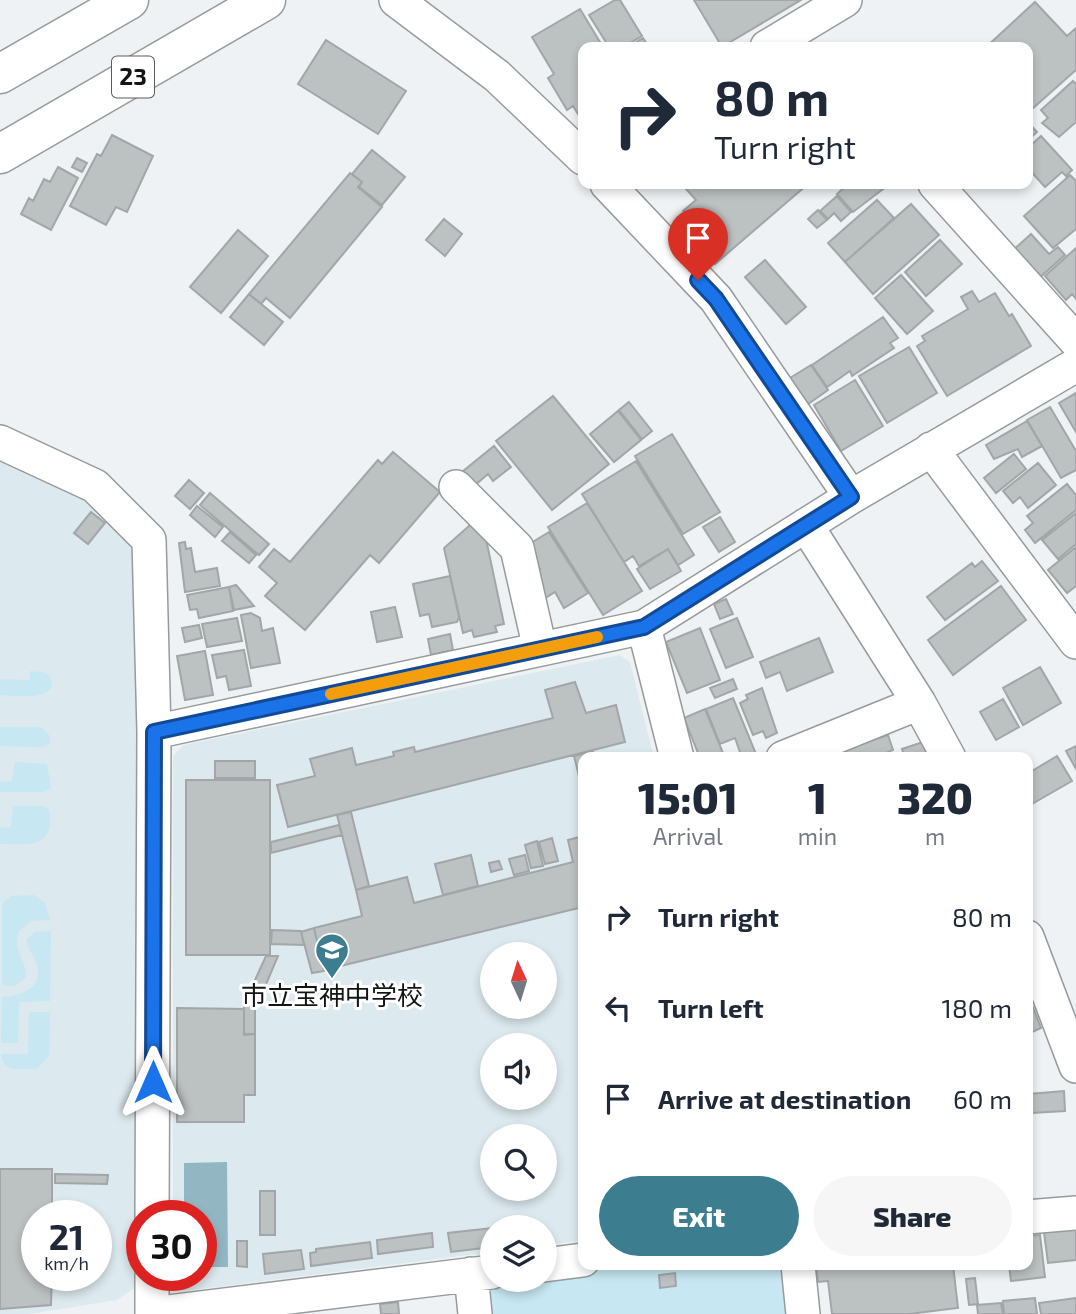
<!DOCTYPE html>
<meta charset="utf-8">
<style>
:root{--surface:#fff;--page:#f6f6f7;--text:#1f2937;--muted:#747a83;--accent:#3d7d90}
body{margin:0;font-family:"Exo 2","Noto Sans JP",sans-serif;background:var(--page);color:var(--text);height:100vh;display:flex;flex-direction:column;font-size:26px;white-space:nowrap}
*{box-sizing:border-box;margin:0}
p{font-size:23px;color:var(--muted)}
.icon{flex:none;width:38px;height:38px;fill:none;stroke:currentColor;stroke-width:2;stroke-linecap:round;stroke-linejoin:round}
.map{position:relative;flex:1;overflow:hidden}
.sheet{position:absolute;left:578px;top:752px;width:455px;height:518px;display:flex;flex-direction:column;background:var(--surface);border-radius:14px;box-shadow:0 4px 10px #0003}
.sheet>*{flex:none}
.hud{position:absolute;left:578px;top:42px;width:455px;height:147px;border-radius:14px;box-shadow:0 4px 10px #0003;background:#fff;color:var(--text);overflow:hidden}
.needle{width:46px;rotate:356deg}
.buttons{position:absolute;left:480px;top:942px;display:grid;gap:14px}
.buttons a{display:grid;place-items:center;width:77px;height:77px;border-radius:50%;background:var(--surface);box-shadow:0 4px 10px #0003;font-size:35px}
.speed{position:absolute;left:21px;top:1200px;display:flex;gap:14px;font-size:35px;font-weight:700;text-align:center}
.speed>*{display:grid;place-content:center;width:91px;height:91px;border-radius:50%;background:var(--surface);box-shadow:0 4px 10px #0003;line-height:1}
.speed small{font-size:18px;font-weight:400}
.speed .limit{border:10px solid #d22;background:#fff;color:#111}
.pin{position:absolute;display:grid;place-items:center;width:60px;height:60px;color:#fff;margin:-72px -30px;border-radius:50% 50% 50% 0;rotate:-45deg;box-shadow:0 0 7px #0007}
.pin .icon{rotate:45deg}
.me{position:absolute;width:77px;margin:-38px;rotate:0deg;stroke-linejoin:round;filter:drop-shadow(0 0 5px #0008)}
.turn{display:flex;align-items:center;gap:24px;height:147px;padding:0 21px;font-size:32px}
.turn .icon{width:91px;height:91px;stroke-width:2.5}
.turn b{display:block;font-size:49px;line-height:60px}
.eta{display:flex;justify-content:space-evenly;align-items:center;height:119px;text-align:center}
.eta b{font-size:42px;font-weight:800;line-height:49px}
.cta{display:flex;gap:14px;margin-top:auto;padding:14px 21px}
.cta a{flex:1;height:80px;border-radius:42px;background:var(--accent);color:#fff;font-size:28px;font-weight:800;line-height:80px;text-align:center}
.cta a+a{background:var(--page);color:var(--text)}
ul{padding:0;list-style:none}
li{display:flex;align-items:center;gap:21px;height:91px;padding:0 21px}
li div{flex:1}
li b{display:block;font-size:26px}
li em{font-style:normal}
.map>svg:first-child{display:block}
</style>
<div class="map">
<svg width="1076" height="1314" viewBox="0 0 1076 1314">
<rect width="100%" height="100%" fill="#eef2f4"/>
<path fill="#dce9ee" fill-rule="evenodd" d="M0,457L78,492L139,541L136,1287L117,1300L29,1314H0ZM37,1216H96V1276H37Z
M620,655L630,662L654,758H583V1241L544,1245V1227H492V1252L184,1291L173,1281V1276H201V1216H173V756L184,745ZM492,954H544V1006H492ZM492,1045H544V1097H492ZM492,1136H544V1188H492Z"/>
<path fill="#c7e7f2" d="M30,671L43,672L50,676L52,687C41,701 17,695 0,695V679L30,680Z
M0,727H41L50,736V743L42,747L0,746Z
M15,762L47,764L51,788L43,792H0V782L12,781Z
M13,806H43L49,810C55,849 29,844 0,844V828L11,827Z
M34,895L45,903L50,920L31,921L19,931C11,950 27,959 26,977L15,986L2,985V904L11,896Z
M51,931L50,1001L19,1002L18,1043H1L2,997C20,997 44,988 37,964C34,954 26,950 27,939L35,932Z
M29,1012H50L49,1057L36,1069H11L4,1064L1,1054H28Z
M645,1265H782L787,1314H484L483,1298L492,1283L544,1279V1277Z"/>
<path fill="#92b7c3" d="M227,1162L228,1267H201V1216H184V1163Z"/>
<path fill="#bcc1c2" stroke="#a2a6a8" stroke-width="2" d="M615,0H620L642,36L623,47H609L589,15Z
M694,0H801L722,47Z
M1035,2L1067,36L1076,28V70L1032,109L1027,103V47H986Z
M580,9L603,47H583V122L573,106L567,110L548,78L554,74L532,37Z
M643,38L649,47H628Z
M326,40L406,91L378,134L298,84Z
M1073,81L1076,84V122L1059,137L1042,123L1048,118L1041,110Z
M1027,121L1037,132L1027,141Z
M112,135L153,156L127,212L116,207L106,225L70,206L97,154L101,156Z
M1041,136L1072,170L1066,176L1062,172L1045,187L1027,167V149Z
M372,150L405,177L382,205L359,187L362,182L352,174Z
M77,158L87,163L82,172L72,167Z
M58,167L78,178L51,230L21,214L29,198L33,201L44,179L50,182Z
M350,173L362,182L358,187L382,207L290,318L266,298L261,304L249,294Z
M1070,175L1076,181V229L1053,248L1024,216Z
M691,184H706L709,188L714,184H808L715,264L678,222L686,215L683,211L696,200L686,189Z
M848,184H884L887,186L853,212L837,194Z
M837,196L851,212L841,221L834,213L828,219L820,211Z
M877,200L894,218L845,262L828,243Z
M911,204L939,235L873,294L845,262Z
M818,210L827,220L817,228L808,219Z
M444,219L462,234L445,256L426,240Z
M238,230L268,256L221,313L190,287Z
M1031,234L1049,254L1058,247L1065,255L1037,280L1011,252Z
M940,240L962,264L926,296L905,272Z
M1076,248V299L1072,294L1066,300L1045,276Z
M765,260L806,307L786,324L745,277Z
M901,275L933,311L907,334L875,298Z
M972,291L979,302L995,293L1009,316L1012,314L1031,346L947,396L917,346L925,341L922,336L968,309L961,297Z
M249,294L283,322L264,345L230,317Z
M883,317L898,338L890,343L894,348L852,376L850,371L827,387L812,365Z
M909,347L937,393L887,423L859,376Z
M811,365L828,390L808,404L790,378Z
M855,380L883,426L841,451L814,405Z
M1076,393V432L1059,403Z
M553,396L609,464L552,510L496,441Z
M629,402L652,431L642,439L619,410Z
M1050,407L1076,451V470L1061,478L1027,420Z
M618,411L641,440L614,462L590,434Z
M1027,421L1042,446L1022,457L1018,449L994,459L986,445Z
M672,434L720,512L683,534L635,456Z
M494,446L511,467L493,481L488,474L474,486L462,472Z
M393,452L440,492L379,563L370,555L305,630L265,596L277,583L259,567L274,549L290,562L378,460L382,464Z
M1014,454L1026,469L996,493L984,478Z
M636,461L694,555L678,565L668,549L639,566L633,556L624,562L582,494Z
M1038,463L1056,485L1028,508L1020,497L1013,503L1003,491Z
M189,480L204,493L190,509L175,496Z
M1067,484L1076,495V510L1035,543L1025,530L1033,523L1027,516Z
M210,493L269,544L259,555L200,505Z
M587,503L642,591L603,615L548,527Z
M197,506L223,527L215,537L190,515Z
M91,512L105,523L88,544L74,533Z
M1076,513V544L1058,559L1042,540Z
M720,517L735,542L719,552L703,527Z
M470,525L486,539L504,624L495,626L497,632L474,637L472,630L463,633L444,548Z
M230,532L256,555L249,563L222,541Z
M549,532L588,593L564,608L555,592L541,601L534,573L540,569L526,546Z
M185,542L186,549L191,548L195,572L217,568L220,586L185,592L179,543Z
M1076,547V586L1067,593L1048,570Z
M668,549L681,571L650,589L637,569Z
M982,561L998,581L945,620L927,597L972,563L975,567Z
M450,576L459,617L457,622L432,627L429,614L420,616L413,584Z
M236,585L254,606L234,610L229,587Z
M1001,586L1026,620L953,675L928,640Z
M229,587L233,611L199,618L197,609L190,610L187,595Z
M726,599L733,614L720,619L714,604Z
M395,607L402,637L377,642L371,612Z
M251,613L260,618L262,631L273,628L280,663L251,668L241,615Z
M237,618L242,641L207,647L202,624Z
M737,618L753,657L726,668L710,629Z
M199,625L202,638L185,642L182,628Z
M700,628L720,680L687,693L666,642Z
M450,634L453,650L431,655L428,639Z
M819,638L833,672L787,691L780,672L766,678L760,662Z
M244,650L251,686L229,690L226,676L217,678L212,655Z
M205,651L213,695L185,700L177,656Z
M1040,667L1061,703L1023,725L1003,688Z
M733,679L737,689L715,698L710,688Z
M575,682L586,713L616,705L625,742L288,827L277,785L315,776L310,759L352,748L356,765L394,756L393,752L414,747L415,752L553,718L545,690Z
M762,688L777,733L766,738L763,731L753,735L740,703L748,699L746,695Z
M733,698L756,754L747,758H742L735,738L720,744L706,709Z
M1003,699L1019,727L996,740L980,712Z
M705,709L725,758H700L684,718Z
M888,735L893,750L888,752L890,758H833L832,753Z
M923,742L927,755L905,758L902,749Z
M1076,746V769L1066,751Z
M593,751L594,758H583V792L574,756Z
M1057,756L1072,781L1032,804L1027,795V774Z
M215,761H255V778H215Z
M186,780H270V955H186Z
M351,812L369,886L356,890L337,815Z
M339,825L342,835L271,853V842Z
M583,836V907L324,970L314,928L362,916L356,890L407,877L414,903L573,862L568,840Z
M552,838L558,861L545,864L539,842Z
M537,841L543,866L531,868L525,845Z
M471,855L478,886L443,895L435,864Z
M525,855L529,871L514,875L509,859Z
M499,861L502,869L491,872L489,863Z
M314,928L324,971L312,973L301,932Z
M272,930L301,931L304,945L271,944Z
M266,956H278L255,1010V1034H244V1004Z
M1033,1007L1041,1028L1028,1034L1027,1010Z
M177,1008L244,1009V1035L255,1034V1095H244V1122H177Z
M1064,1091L1065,1111L1031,1113L1029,1094Z
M0,1169H52V1216H37V1276H52L51,1305L0,1309Z
M55,1174L108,1175L107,1184L55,1183Z
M260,1191H275V1235H260Z
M492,1228V1247L451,1252L448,1233Z
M1076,1228V1260L1048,1263L1044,1232Z
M432,1233L433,1247L378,1254L377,1240Z
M1040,1235L1045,1277L1011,1281L1009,1265H1027V1236Z
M237,1241H247V1267L237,1266Z
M370,1242L372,1258L311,1266L310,1253L316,1252V1249Z
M301,1250L304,1269L265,1274L263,1254Z
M816,1265H953L958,1308L909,1314H832L828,1281L818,1282Z
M675,1273L676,1286L660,1288L659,1275Z
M975,1278L978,1304L969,1305L966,1279Z
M1035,1298L1037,1314H1004L1003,1301Z
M1076,1298V1314H1041L1039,1303Z
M398,1302L399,1314H381L380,1304Z
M1001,1303L1003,1314H978L977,1305Z"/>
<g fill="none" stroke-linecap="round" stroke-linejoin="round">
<g stroke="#969b9c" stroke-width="36">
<path id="minor" d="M396,0L497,76L583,158
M767,47L845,0
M607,184L716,299L851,497
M935,184L1076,341
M0,442L95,486L149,540L154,732L152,1216
M931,449L1076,642
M456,487L517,548L540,649
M806,525L919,703L949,758
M644,627L677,758
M154,732L644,627L851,497L1076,365
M783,758L919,703
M1027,937L1076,1066
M1027,1217L1076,1213
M544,1265L583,1260
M798,1265L803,1314
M471,1274L475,1314
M152,1314L492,1272
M152,1314V1276"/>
</g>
<g stroke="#969b9c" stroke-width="41">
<path id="highway" d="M0,74L129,0
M0,154L266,0"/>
</g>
<use href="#minor" stroke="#fff" stroke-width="33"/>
<use href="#highway" stroke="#fff" stroke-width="38"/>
</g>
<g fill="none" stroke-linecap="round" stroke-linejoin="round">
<g stroke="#114b97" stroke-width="18">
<path id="route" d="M153,1082L154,732L644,627L851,497L716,299L698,280"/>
</g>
<use href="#route" stroke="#1a73e8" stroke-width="12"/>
<path stroke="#f59e0b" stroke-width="12" d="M331,694L597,637"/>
</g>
<defs>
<g id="school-pin" transform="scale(1.75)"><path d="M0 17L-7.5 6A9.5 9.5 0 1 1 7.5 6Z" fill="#3d7d90" stroke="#fff"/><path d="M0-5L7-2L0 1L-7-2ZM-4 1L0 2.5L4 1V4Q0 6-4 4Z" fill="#fff"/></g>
</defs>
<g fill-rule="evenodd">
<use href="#school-pin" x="332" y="950"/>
</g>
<g text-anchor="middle" stroke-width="6" stroke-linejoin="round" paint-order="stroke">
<rect fill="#fff" stroke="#5a5b5b" stroke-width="2" x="112" y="56.5" width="42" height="41" rx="5"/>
<g font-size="24" font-weight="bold" fill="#131515">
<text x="133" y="85">23</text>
</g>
<g font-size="26" fill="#131515" stroke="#fff">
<text x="332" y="1005">市立宝神中学校</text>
</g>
</g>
</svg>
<div class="buttons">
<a><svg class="needle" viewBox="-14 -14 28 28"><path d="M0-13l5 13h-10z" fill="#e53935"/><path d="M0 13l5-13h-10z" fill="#747a83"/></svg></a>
<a><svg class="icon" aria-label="sound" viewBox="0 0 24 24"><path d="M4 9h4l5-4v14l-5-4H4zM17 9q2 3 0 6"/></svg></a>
<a><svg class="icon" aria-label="search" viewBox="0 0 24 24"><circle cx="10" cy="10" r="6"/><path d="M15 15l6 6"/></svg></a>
<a><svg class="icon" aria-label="layers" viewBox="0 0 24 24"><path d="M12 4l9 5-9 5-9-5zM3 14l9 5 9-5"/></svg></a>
</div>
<div class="speed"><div>21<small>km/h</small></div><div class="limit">30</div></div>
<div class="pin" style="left:698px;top:280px;background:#d93025"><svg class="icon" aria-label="arrive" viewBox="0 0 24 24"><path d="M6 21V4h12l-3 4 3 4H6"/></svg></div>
<svg class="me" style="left:153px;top:1082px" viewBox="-20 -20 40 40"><path d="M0-17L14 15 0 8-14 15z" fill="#1a73e8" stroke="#fff" stroke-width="4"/></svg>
<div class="hud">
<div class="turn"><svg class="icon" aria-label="right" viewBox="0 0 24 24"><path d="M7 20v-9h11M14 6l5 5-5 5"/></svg><div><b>80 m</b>Turn right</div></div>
</div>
<section class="sheet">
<div class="eta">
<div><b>15:01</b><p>Arrival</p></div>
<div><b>1</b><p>min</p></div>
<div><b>320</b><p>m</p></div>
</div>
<ul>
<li><svg class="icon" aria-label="right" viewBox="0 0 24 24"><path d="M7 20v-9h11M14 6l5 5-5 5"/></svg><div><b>Turn right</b></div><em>80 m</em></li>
<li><svg class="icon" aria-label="left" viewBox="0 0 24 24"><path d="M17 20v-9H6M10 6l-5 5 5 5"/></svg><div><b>Turn left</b></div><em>180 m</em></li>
<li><svg class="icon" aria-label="arrive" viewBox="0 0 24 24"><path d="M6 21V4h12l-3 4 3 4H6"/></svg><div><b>Arrive at destination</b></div><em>60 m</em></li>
</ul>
<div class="cta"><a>Exit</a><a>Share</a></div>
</section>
</div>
